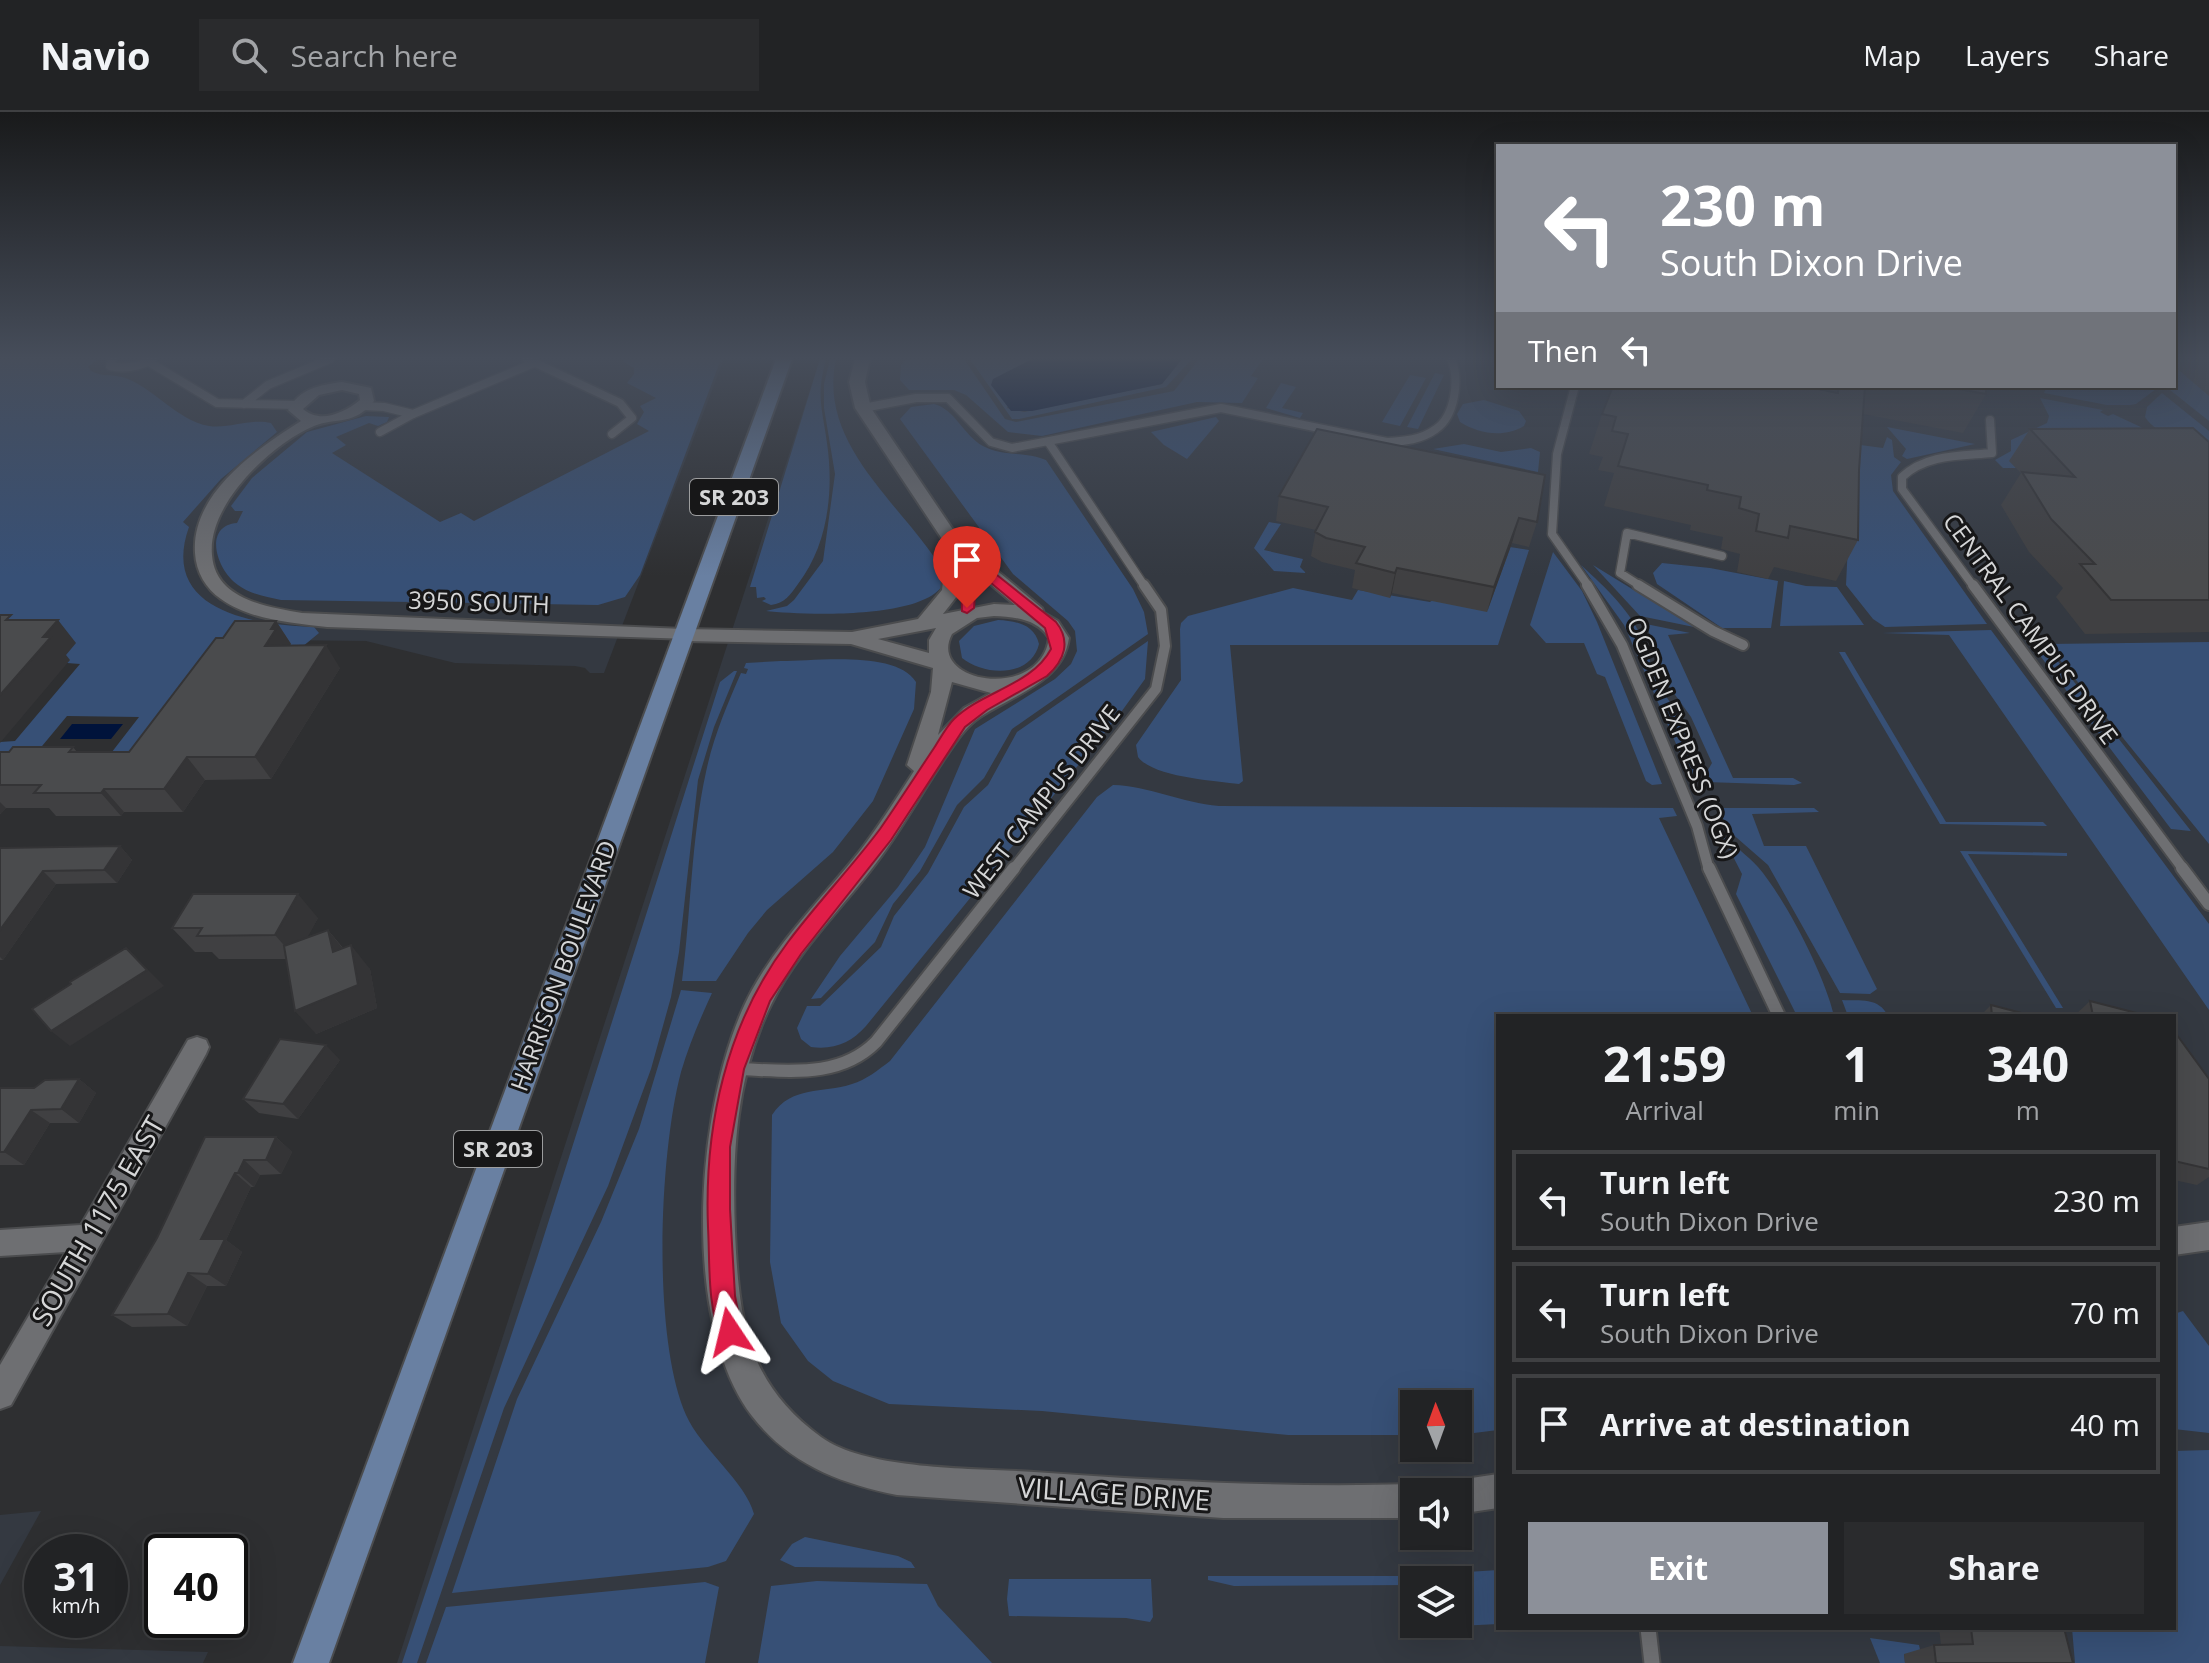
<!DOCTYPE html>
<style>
:root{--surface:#222325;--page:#2a2b2d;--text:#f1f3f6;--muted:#a2a4a7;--line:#3f4042;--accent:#8c9099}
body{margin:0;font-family:"Open Sans",sans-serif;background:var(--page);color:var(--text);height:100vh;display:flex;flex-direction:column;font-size:30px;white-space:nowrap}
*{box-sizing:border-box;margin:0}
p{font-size:26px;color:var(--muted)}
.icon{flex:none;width:44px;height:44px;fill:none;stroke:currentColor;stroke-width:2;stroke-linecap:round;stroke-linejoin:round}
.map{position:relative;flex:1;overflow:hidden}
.drawer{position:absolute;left:1496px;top:902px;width:680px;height:616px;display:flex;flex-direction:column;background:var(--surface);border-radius:0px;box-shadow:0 8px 32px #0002,0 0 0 2px var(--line)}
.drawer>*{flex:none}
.top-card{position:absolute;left:1496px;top:32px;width:680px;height:244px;border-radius:0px;box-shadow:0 8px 32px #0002,0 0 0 2px var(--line);background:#8c9099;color:#fff;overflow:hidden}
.needle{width:52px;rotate:359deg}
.controls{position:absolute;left:1400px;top:1278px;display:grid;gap:16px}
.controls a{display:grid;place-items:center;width:72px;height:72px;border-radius:0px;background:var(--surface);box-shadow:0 8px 32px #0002,0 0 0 2px var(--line);font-size:40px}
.speed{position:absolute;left:24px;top:1422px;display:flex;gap:16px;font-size:40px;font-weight:700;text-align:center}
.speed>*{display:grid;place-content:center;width:104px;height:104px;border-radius:50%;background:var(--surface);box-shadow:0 8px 32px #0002,0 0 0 2px var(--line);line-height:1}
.speed small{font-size:20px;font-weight:400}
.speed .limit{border:4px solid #111;border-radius:12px;background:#fff;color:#111}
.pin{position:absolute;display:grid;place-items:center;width:68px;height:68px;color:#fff;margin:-82px -34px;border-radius:50% 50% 50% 0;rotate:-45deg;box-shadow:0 0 8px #0007}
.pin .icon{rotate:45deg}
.me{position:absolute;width:88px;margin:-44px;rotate:350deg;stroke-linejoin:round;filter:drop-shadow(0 0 6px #0008)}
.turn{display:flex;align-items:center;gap:28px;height:168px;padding:0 32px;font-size:36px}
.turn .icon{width:104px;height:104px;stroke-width:2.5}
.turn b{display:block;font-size:56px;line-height:68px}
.then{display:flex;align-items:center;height:76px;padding:0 32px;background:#0003;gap:16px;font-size:30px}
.eta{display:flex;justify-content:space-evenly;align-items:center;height:136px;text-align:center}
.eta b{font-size:48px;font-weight:700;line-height:56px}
.primary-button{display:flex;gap:16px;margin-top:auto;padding:16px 32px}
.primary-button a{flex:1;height:92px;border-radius:0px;background:var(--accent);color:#fff;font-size:32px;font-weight:700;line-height:92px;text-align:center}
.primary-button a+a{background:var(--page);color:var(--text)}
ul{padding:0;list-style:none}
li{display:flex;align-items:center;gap:24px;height:100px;margin:0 16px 12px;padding:0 16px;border:4px solid var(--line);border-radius:0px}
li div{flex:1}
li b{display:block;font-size:30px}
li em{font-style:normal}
header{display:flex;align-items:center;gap:48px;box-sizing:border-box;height:112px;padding:0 40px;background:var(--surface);border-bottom:2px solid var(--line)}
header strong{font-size:38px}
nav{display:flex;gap:44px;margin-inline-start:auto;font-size:28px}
.search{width:560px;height:72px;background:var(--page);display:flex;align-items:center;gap:20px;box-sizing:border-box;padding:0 28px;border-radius:0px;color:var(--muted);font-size:30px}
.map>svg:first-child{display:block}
</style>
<header>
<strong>Navio</strong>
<div class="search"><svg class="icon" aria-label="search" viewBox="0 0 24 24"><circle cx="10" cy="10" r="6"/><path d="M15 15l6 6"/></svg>Search here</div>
<nav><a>Map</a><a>Layers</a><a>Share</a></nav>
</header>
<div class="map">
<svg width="2209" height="1551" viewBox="0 0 2209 1551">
<rect width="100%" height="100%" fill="#2e2f31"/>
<path fill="#343941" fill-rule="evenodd" d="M0,247H724L604,561H590L585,556L575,554L455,551L366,529L0,525Z
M820,247H1498V274H2174L2209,247V1551H397ZM1498,904H2174V1516H1498ZM1414,1292H1458V1336H1414ZM1414,1380H1458V1424H1414ZM1414,1468H1458V1512H1414Z
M41,1399L0,1473V1403Z
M0,1534L208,1540L203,1551H0Z"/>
<path fill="#375076" d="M0,247H98L88,255L91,259C102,265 111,262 122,265C150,272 177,309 209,314C230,317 250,306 271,311L277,320L221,367L183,410L189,415C159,499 254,513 314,515L319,521L296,540H286L290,532L180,622L98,658L139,605L67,604L18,663H0V630L15,629L80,552L67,551L0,525Z
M628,247H721L640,463L625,485L598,493L281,488C266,485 250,482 238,473C217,459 202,414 237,411L243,399H235L231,394L252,366L307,320L366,304L389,305L387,310L378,314L369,311L336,325L346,333L332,341L440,410L461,401L474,409L649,319L637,312L644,300L640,294L656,286L627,271L634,262V256L622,249Z
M820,247H826C816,285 822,294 827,331C834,379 828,433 798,472C790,483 785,491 771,493L762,489L766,487L764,485L757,486L756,475H750Z
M830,247H836C817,334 903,392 944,460L946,465C938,509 802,503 766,499L787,494L794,488L823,449L835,362L824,296V272Z
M906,247H964L1005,307L1016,310L1174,279L1199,247H1263L1251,264L1258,266L1242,291L1197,290L1042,324L1008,320L966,283L954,278H909L900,268L901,253Z
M970,247H1032L1007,296L1024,300L1162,272L1182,247H1192L1166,275L1019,307H1012Z
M2174,253L2209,283V309L2165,274H2174Z
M1435,261L1444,263L1418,317L1407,315Z
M1410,263L1426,266L1400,314L1382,310Z
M1281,271L1296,275L1282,296L1303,301L1300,306L1266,296Z
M2047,274H2153L2156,277L2136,292L2130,293H2107L2044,281Z
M2162,281L2209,319V330C2186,326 2159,326 2145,305L2147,295Z
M2040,286L2103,298L2100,300L2108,304L2113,302L2145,317L2010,349L2016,356H2003L1995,348L2011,339V328L2047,311L2049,304Z
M1484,288L1519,299L1526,309L1524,314C1504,326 1479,322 1460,310L1457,302L1463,292Z
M934,292C955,297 964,324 983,334C1003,345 1026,339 1046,348L1133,477L1144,500L1148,522L1012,617L984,666L957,693L920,759L893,792L875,830L821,886L811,887L840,844L898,775L925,735L975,617L1055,567L1071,552L1077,539L1075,519L1068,509L1013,462L900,307L911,295Z
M1216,305L1219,309L1187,347L1164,333L1151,320Z
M1887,315L1975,332L1907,347L1902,344L1906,337Z
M1887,325L1892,328L1894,345L1901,350L1891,363L1893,379L1987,512L1885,515L1873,507L1846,473L1853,332L1883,336Z
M1464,332L1501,340L1531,336L1540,340L1538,360L1433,337Z
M1269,410L1281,412L1264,438L1303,447L1300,455L1306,461L1274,459L1254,436Z
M1510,435L1529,438L1498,533H1230L1243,669L1239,672C1215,669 1153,665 1138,645L1136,633L1181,568L1180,517L1181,511L1188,504L1293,476L1352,488L1358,478L1430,490Z
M1553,440L1582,479L1597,510L1662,672L1652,673L1646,669L1605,565L1597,562L1584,531H1546L1530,513Z
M1662,451L1710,456L1778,469L1771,516H1722L1657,472L1653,461Z
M1581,453C1607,477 1630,498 1644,530C1650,545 1652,563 1661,577C1681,608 1706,626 1691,666L1624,513Z
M1593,453L1694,515L1640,504Z
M1784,469L1806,474L1837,475L1864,513L1780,514Z
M998,508C1016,509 1034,512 1039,532C1031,566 984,564 962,546L959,529L974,514Z
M1646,512L1690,521L1668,523L1733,666H1793L1802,671L1794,673L1706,670L1705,663L1712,651L1691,605L1668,573Z
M1991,518L2209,812V898L1949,523L1882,521Z
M1148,529L1145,567L1119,603L866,914C851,931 834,938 811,935L801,927L797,916L807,894H820L881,835L894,804L928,761L964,695L988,673L1017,620Z
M2029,529H2042L2191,719L2171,717Z
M2209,530V732L2047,532Z
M1845,540L1946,710H2043L2047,714L1940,712L1839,540Z
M781,549C815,549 897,538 916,570L914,597L873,689L833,740L767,798L748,821L716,869H682C691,800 691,728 706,660C713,626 727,593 741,561L746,562L748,557L744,556L746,551Z
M734,559H737L714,615L698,668L679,840L671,885L651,957L608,1074L504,1296L417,1551H402L536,1149L720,570Z
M1113,673C1149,674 1182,691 1219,694L1673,696L1677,704L1659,706L1753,904H1498V1318L1458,1323V1292H1414V1323H1288L1042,1299L889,1292L833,1269L808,1249L781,1211L770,1150L772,1003C792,973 822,982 852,972C866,968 878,958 890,949L1097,685Z
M1721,696H1814L1819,700L1752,702L1764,734H1806L1877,877L1870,882L1840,881L1768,753L1729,719L1719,699Z
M1721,721C1733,733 1747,743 1758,755C1785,786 1825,864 1834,904H1797L1736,782L1742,762Z
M1960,739L2067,741V744L1968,742L2063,896H2056Z
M681,878L712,881C700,907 689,933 681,960C659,1043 652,1225 686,1303C701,1337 746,1370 754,1402L726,1449L708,1455L452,1481L517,1287L601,1110L639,1017Z
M1842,888C1860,889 1879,885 1888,904H1848Z
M2183,1199L2209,1234V1321L2174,1317V1202Z
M2209,1338V1551H2075L2072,1516H2174V1339Z
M805,1425L898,1444L911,1450L915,1456L795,1455L780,1448L792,1432Z
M1498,1458V1512L1458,1514V1468H1414V1473L1234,1474L1208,1468V1464H1405Z
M1009,1467H1151L1153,1505L1150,1510L1126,1506L1009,1504L1007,1487Z
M817,1469L927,1472L938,1494L992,1551H758L771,1474Z
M705,1470L719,1475L705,1551H426L446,1495Z
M1870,1526L1919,1533L1921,1542H1904L1905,1551H1880Z"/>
<path fill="#00133b" d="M1032,247H1182L1162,272L1032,299H1011L991,273L993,267Z
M72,612H123L111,627H60Z"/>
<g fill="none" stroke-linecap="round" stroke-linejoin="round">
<g stroke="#4b4c4e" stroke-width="11">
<path id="service-far3" d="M112,247L110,254C126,258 139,255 153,247
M527,247L620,291L632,306L612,322
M149,250L217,291L296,293
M1575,274L1557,342L1552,422L1589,475
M244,292L268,273L330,247
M362,294L384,295L413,302
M863,296L916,286H948L991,330L1012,336L1221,296L1387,330C1405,329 1421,328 1436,317C1455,304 1460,267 1451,247
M380,320L413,302L534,251
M1049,331L1145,475
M1642,475L1620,461L1627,421L1722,444
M1974,475L1902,377V365C1926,342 1961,344 1992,341L1990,308"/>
</g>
<g stroke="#4b4c4e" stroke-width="14">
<path id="service-far2" d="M1587,473L1622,533L1697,714L1709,758
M1638,473L1713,519L1743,533
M1973,473L2184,758
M1013,758L1156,577L1165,534L1161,498L1144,473"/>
</g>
<g stroke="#4b4c4e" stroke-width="16">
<path id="service-far1" d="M1709,756L1779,904
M2182,756L2209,792
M735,957C785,958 838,968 876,930L1014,756"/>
</g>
<g stroke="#4b4c4e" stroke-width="19">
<path id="service" d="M1648,1516L1652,1551"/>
</g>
<g stroke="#4b4c4e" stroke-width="4">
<path id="minor" d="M342,270L371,276L374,289C354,314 337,305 314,314C271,332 207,393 212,443C215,487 266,495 302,501L684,517L690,519L693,523L690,527L327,515C292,511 250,508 221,487C206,477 196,460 195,441C191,381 257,337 301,309L288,298C299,277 319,273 342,270ZM342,278L359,282L360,288C344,301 320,312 303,297L319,283Z
M197,925L206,928L209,935L206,942L11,1293L0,1297V1253L66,1140L0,1144V1118L81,1113L188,928Z"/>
</g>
<g stroke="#4b4c4e" stroke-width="4">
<path id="tertiary" d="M855,247H870L865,270L871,296L960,428L1042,496L1044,501L1058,509L1069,526C1063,570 1013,583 980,605C965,615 955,631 945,646C922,680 902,717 877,750C842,797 797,839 771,893C736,963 732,1043 735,1120C739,1207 746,1270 821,1325C868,1359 977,1356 1034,1360C1161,1369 1287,1376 1414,1372L1427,1380H1414V1406H1223L897,1383C839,1371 789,1352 752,1304C678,1208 696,980 752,878C780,827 823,785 859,740C879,714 896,687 914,659L907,653L931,580L933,556L851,532L684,529L674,523L684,517L852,520L918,507L942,478L946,443L950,439L855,296L849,270ZM964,450L1015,493L994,492L943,502L961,479ZM994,504C1015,505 1037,507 1049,526C1040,590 926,571 952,522L977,506ZM936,516L929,528V541L878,527ZM952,570L991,581L964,596L938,623Z
M2209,1110V1138L2174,1143V1115Z
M1498,1362V1396L1458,1402V1380H1443L1446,1373L1458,1368Z"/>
</g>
<g stroke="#4b4c4e" stroke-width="4">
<path id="primary" d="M776,247H792L329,1551H293Z"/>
</g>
<use href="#service-far3" stroke="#6e6f72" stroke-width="8"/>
<use href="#service-far2" stroke="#6e6f72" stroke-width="10"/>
<use href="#service-far1" stroke="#6e6f72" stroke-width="12"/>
<use href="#service" stroke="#6e6f72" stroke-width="15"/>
<use href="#minor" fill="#6e6f72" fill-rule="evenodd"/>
<use href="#tertiary" fill="#6e6f72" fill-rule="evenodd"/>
<use href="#primary" fill="#6980a2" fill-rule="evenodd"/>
</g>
<path fill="#404042" d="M2174,247H2209V284L2174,254Z
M1824,274H1986V282L1963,321L1863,302L1859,358L1858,428L1836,469L1774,455L1768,467L1737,460L1740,442L1721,437L1723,425L1690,418L1691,413L1604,394L1614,361L1598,358L1603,345L1589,342L1602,302L1824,279Z
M2012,274H2033L2031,278Z
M1317,317L1537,410L1529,435L1512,431L1487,500L1392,481L1390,486L1352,476L1355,458L1322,450L1311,444L1316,418L1276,409L1279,384Z
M2030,317L2209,330V520L2085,522L2056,485L2063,476L2029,440L2001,393L2021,361L2009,349Z
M276,509L291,532L290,533L340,556L271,667L205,668L183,700H124L121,704H56L49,696H6L0,702V640L73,635L77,640H129L223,526Z
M120,734L132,748L117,771L56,772L3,848H0V736Z
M318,806L307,825L328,818L343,836L370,857L377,896L316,922L286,847H219L212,840H195L172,816Z
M2090,889L2148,904H2074Z
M1991,893L2033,904H1980Z
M2174,919L2209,967V1065L2197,1073L2174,1068Z
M340,948L298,1007L259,1001L243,987Z
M79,967L96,981L79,1011H50L24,1053H0V976H34Z
M205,1025H276L292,1040L281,1062L260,1063L254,1075H251L226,1128L242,1140L226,1174H207L187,1214L132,1215L112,1203L157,1126Z
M1939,1516H2064L2073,1551H1905L1904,1542L1934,1533H1941Z"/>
<path fill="#343436" d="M1519,406L1512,431L1487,500L1494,475Z
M1397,456L1392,481L1390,486L1395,461Z
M58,508L76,531L66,543L70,548L0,631V583L43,525Z
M276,509L291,532L288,536L265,534L271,517Z
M326,533L340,556L271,667L255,645Z
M187,645L205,668L183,700L164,677Z
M104,677L124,700L121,704L101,681Z
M0,690L6,696L1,702L0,701Z
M120,734L132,748L117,771L104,758Z
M43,759L56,772L3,848L0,845V818Z
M298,782L318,806L296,847L275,823Z
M328,818L347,842L333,840Z
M351,833L370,857L377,896L316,922L295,899Z
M126,836L164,874L70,934L51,919Z
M326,933L340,948L298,1007L283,992Z
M79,967L96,981L79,1011L61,997Z
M31,998L50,1011L24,1053L4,1040Z
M276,1025L292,1040L281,1062L266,1048Z
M244,1048L260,1063L254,1075L238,1061Z
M235,1061L251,1075L226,1128L242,1140L226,1174L208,1162L201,1127Z
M188,1161L207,1174L187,1214L168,1202Z"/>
<path fill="#4a4b4d" stroke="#343436" stroke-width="2" d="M1613,274H1803L1838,281L1839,274H1865L1859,358L1858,428L1790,414L1788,426L1756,419L1759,402L1739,396L1741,385L1707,378L1708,373L1618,354L1628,322L1612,319L1616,305L1602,302Z
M1942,274H1986V282Z
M2193,316L2209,330V488H2111L2080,452H2095L2051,407L2022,360L2075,365L2030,317Z
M1317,317L1545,363L1537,410L1519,406L1494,475L1397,456L1395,461L1356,451L1365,435L1326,426L1315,420L1328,395L1279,384Z
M0,503H11L6,508H58L43,525H51L0,583Z
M235,509H276L271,517H276L265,534L326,533L255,645H187L164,677H104L101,681H34L41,673H0V640H9L13,635H73L69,640H129L216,526H223Z
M120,734L104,758L43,759L0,818V736Z
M193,782H298L275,823L197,824L202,816H172Z
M328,818L333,840L351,833L358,873L295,899L284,834Z
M126,836L147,858L51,919L32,897L71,872L70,870Z
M2090,889L2148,904H2093Z
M1991,893L2033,904H1992Z
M2174,919L2209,967V1057L2174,1049Z
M280,927L326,933L283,992L243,987Z
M79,967L61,997L31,998L4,1040H0V976H34L45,968Z
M205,1025H276L266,1048H244L238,1061H235L201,1127H225L208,1162L188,1161L168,1202L112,1203L157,1126Z
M1971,1516H2064L2073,1551H1936L1934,1533L1973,1532Z"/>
<linearGradient id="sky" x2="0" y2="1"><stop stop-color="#191a1b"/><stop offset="0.53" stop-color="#464d5a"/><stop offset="1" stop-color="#464d5a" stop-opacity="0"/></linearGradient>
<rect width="2209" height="464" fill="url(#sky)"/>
<path fill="#e11d48" stroke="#92132f" stroke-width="2" d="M953,428L1056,510C1071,529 1065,548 1047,564L987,598L965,615L891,728L801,842L770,889L744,957L730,1035V1097L735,1184L742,1220L738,1229L730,1232L722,1229C707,1194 710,1152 708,1115C704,1014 726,912 788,830C817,791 851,756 880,717C898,691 916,663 934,636C940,627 946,615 954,607C983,579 1032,573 1051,537L1045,516L967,451L976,472L974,496L967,501L962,499L961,472L946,432Z"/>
<g text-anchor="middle" stroke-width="6" stroke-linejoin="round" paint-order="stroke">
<g fill="#171718" stroke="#9c9d9e" stroke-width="2">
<rect x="690" y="367" width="88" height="36" rx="6"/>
<rect x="454" y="1019" width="88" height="36" rx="6"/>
</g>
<g font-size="22" font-weight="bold" fill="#d5d6d7">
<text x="734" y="393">SR 203</text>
<text x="498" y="1045">SR 203</text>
</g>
<g font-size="24" fill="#d5d6d7" stroke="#171718">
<text transform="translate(479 491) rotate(2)" y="8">3950 SOUTH</text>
<text transform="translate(2030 517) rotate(54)" y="8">CENTRAL CAMPUS DRIVE</text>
<text transform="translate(1682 626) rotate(68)" y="8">OGDEN EXPRESS (OGX)</text>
<text transform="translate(1042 690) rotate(-52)" y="8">WEST CAMPUS DRIVE</text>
<text transform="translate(564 854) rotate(-70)" y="8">HARRISON BOULEVARD</text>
</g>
<g font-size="28" fill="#d5d6d7" stroke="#171718">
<text transform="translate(98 1109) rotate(-60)" y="10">SOUTH 1175 EAST</text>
<text transform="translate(1114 1382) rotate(4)" y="10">VILLAGE DRIVE</text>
</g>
</g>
</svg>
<div class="controls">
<a><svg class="needle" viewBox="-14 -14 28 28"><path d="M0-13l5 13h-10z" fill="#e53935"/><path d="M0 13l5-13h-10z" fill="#a2a4a7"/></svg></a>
<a><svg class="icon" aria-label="sound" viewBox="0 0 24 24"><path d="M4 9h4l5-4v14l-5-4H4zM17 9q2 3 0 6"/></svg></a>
<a><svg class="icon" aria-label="layers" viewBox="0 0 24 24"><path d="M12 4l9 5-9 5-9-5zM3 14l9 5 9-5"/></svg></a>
</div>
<div class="speed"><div>31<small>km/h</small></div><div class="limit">40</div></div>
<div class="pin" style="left:967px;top:496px;background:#d93025"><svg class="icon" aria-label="arrive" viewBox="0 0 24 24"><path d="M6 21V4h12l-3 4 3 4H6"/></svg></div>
<svg class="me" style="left:730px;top:1220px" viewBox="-20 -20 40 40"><path d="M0-17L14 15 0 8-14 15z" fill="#e11d48" stroke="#fff" stroke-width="4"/></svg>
<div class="top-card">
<div class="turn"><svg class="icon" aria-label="left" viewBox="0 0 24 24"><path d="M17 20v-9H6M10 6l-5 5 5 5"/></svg><div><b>230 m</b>South Dixon Drive</div></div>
<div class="then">Then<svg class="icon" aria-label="left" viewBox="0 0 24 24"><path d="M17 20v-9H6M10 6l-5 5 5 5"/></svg></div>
</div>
<section class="drawer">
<div class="eta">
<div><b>21:59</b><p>Arrival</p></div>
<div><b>1</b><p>min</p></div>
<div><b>340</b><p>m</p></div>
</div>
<ul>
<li><svg class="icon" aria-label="left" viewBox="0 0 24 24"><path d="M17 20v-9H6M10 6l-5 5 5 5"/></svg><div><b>Turn left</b><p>South Dixon Drive</p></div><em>230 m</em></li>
<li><svg class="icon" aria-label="left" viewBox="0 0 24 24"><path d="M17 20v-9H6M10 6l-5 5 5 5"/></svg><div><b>Turn left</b><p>South Dixon Drive</p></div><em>70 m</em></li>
<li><svg class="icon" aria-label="arrive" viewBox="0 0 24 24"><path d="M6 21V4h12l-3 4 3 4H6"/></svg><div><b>Arrive at destination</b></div><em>40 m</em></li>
</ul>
<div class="primary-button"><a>Exit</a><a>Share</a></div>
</section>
</div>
